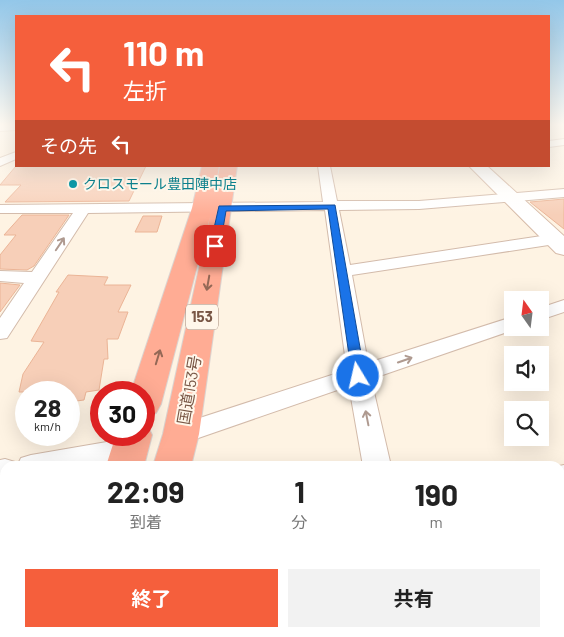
<!DOCTYPE html>
<html lang="ja">
<meta charset="utf-8">
<style>
:root{--surface:#fff;--page:#f2f2f2;--text:#222;--muted:#767676;--accent:#f55f3c}
body{margin:0;font-family:Barlow,"Noto Sans JP",sans-serif;background:var(--page);color:var(--text);height:100vh;display:flex;flex-direction:column;font-size:19px;white-space:nowrap}
*{box-sizing:border-box;margin:0}
p{font-size:16px;color:var(--muted)}
.icon{flex:none;width:28px;height:28px;fill:none;stroke:currentColor;stroke-width:2;stroke-linecap:round;stroke-linejoin:round}
.map{position:relative;flex:1;overflow:hidden}
.details{position:absolute;left:0px;top:461px;width:565px;height:176px;display:flex;flex-direction:column;background:var(--surface);border-radius:15px 15px 0 0;box-shadow:0 5px 20px #0002}
.details>*{flex:none}
.hud{position:absolute;left:15px;top:15px;width:535px;height:152px;border-radius:0px;box-shadow:0 5px 20px #0002;background:#f55f3c;color:#fff;overflow:hidden}
.needle{width:32px;rotate:346deg}
.fabs{position:absolute;left:504px;top:291px;display:grid;gap:10px}
.fabs a{display:grid;place-items:center;width:45px;height:45px;border-radius:0px;background:var(--surface);box-shadow:0 5px 20px #0002;font-size:25px}
.speed{position:absolute;left:15px;top:381px;display:flex;gap:10px;font-size:25px;font-weight:700;text-align:center}
.speed>*{display:grid;place-content:center;width:65px;height:65px;border-radius:50%;background:var(--surface);box-shadow:0 5px 20px #0002;line-height:1}
.speed small{font-size:12px;font-weight:400}
.speed .limit{border:8px solid #d22;background:#fff;color:#111}
.pin{position:absolute;display:grid;place-items:center;width:42px;height:42px;color:#fff;margin:-21px;border-radius:10px;box-shadow:0 2px 8px #0006}
.me{position:absolute;width:55px;margin:-28px;rotate:351deg;stroke-linejoin:round;filter:drop-shadow(0 0 4px #0008)}
.turn{display:flex;align-items:center;gap:18px;height:105px;padding:0 25px;font-size:22px}
.turn .icon{width:65px;height:65px;stroke-width:2.5}
.turn b{display:block;font-size:35px;line-height:42px}
.then{display:flex;align-items:center;height:48px;padding:0 25px;background:#0003;gap:10px;font-size:19px}
.eta{display:flex;justify-content:space-evenly;align-items:center;height:85px;text-align:center}
.eta b{font-size:30px;font-weight:700;line-height:35px}
.cta{display:flex;gap:10px;margin-top:auto;padding:10px 25px}
.cta a{flex:1;height:58px;border-radius:0px;background:var(--accent);color:#fff;font-size:20px;font-weight:700;line-height:58px;text-align:center}
.cta a+a{background:var(--page);color:var(--text)}
.map>svg:first-child{display:block}
</style>
<div class="map">
<svg width="564" height="637" viewBox="0 0 564 637">
<rect width="100%" height="100%" fill="#fef3e3"/>
<path fill="#f7cfb8" stroke="#ebb496" d="M16,166H146L129,201L5,202L21,185H0Z
M564,199V229L530,202Z
M22,215H69L34,266L27,270L0,269V255L16,235H4Z
M143,216H162L157,232H135Z
M68,275L108,277L104,285H131L118,312H128L118,339H107L108,359H104L99,390L86,392L84,400L69,402V392H19L23,374L44,342L31,341L59,292H56Z
M0,283L20,285L0,312Z"/>
<g fill="none" stroke-linecap="round" stroke-linejoin="round">
<g stroke="#d3bbab" stroke-width="2">
<path id="street" d="M564,139V145L549,147V141Z
M16,152V159L0,166V158Z
M318,166H330L337,201H419L564,189V197L419,209L339,210L350,265L555,234L561,236L563,239L561,242L555,244L352,275L368,363L512,317V328H519L371,379L391,466H363L349,386L181,444L172,441L168,434L172,427L347,370L325,210L88,213L7,338L0,339V318L24,283L0,281V271L32,272L73,213H0V205L323,202Z
M564,300V312L540,320V308Z
M130,438L139,442L143,449L139,456C101,469 57,469 17,466L21,458L31,455Z
M5,459L15,462L17,466H5V481L0,482V460Z
M387,632H423L424,637H388Z"/>
</g>
<g stroke="#d7bba8" stroke-width="2">
<path id="secondary" d="M0,125H16V130L0,131Z
M469,166H487L564,236V255L556,253Z
M564,465V498L560,499L559,466Z
M564,516V556L560,558V518Z
M130,632H191L189,637H128Z
M310,632H369L367,637H308Z"/>
</g>
<g stroke="#dcd3cf" stroke-width="2">
<path id="highway" d="M202,166H219L214,196L220,166H237L199,434L191,466H153L163,434L210,217L161,404L156,413L144,416V392H131L192,208Z
M144,424L147,425L152,435L144,466H106L116,435H144Z
M51,632H100V637H50Z
M104,632H153V637H103Z"/>
</g>
<use href="#street" fill="#fff" fill-rule="evenodd"/>
<use href="#secondary" fill="#fff" fill-rule="evenodd"/>
<use href="#highway" fill="#ffac94" fill-rule="evenodd"/>
</g>
<defs><path id="oneway-shaft" d="M-6 0H5M1.5-3L5.5 0L1.5 3" fill="none" stroke-width="1.6" stroke-linecap="round" stroke-linejoin="round" transform="scale(1.25)"/></defs>
<g stroke="#af9a90">
<use href="#oneway-shaft" transform="translate(60 244) rotate(-56)"/>
<use href="#oneway-shaft" transform="translate(405 360) rotate(-19)"/>
<use href="#oneway-shaft" transform="translate(367 418) rotate(-101)"/>
</g>
<g stroke="#946856">
<use href="#oneway-shaft" transform="translate(208 283) rotate(100)"/>
<use href="#oneway-shaft" transform="translate(158 357) rotate(-73)"/>
</g>
<linearGradient id="sky" x2="0" y2="1"><stop stop-color="#93c7e9"/><stop offset="0.58" stop-color="#fffaf2"/><stop offset="1" stop-color="#fffaf2" stop-opacity="0"/></linearGradient>
<rect width="564" height="215" fill="url(#sky)"/>
<path fill="#1a73e8" stroke="#114b97" d="M335,205L365,376L363,379H354L352,376L328,209L226,211L220,246L215,249L210,246L219,206Z"/>
<circle fill="#0f9aa8" stroke="#fff7eb" stroke-width="2" cx="73" cy="184" r="5"/>
<g text-anchor="middle" stroke-width="4" stroke-linejoin="round" paint-order="stroke">
<g font-size="14" fill="#0d838f" stroke="#fff7eb" text-anchor="start">
<text x="83" y="189">クロスモール豊田陣中店</text>
</g>
<rect fill="#fff7eb" stroke="#a18778" stroke-width="1" x="186" y="304.5" width="32" height="25" rx="4"/>
<g font-size="15" font-weight="bold" fill="#795746">
<text x="202" y="322">153</text>
</g>
<g font-size="16" fill="#795746" stroke="#fff7eb">
<text transform="translate(189 390) rotate(-80)" y="6">国道153号</text>
</g>
</g>
</svg>
<div class="fabs">
<a><svg class="needle" viewBox="-14 -14 28 28"><path d="M0-13l5 13h-10z" fill="#e53935"/><path d="M0 13l5-13h-10z" fill="#767676"/></svg></a>
<a><svg class="icon" aria-label="sound" viewBox="0 0 24 24"><path d="M4 9h4l5-4v14l-5-4H4zM17 9q2 3 0 6"/></svg></a>
<a><svg class="icon" aria-label="search" viewBox="0 0 24 24"><circle cx="10" cy="10" r="6"/><path d="M15 15l6 6"/></svg></a>
</div>
<div class="speed"><div>28<small>km/h</small></div><div class="limit">30</div></div>
<div class="pin" style="left:215px;top:246px;background:#d93025"><svg class="icon" aria-label="arrive" viewBox="0 0 24 24"><path d="M6 21V4h12l-3 4 3 4H6"/></svg></div>
<svg class="me" style="left:358px;top:376px" viewBox="-20 -20 40 40"><circle r="17" fill="#1a73e8" stroke="#fff" stroke-width="3"/><path d="M0-11L8 9 0 5-8 9z" fill="#fff"/></svg>
<div class="hud">
<div class="turn"><svg class="icon" aria-label="left" viewBox="0 0 24 24"><path d="M17 20v-9H6M10 6l-5 5 5 5"/></svg><div><b>110 m</b>左折</div></div>
<div class="then">その先<svg class="icon" aria-label="left" viewBox="0 0 24 24"><path d="M17 20v-9H6M10 6l-5 5 5 5"/></svg></div>
</div>
<section class="details">
<div class="eta">
<div><b>22:09</b><p>到着</p></div>
<div><b>1</b><p>分</p></div>
<div><b>190</b><p>m</p></div>
</div>
<div class="cta"><a>終了</a><a>共有</a></div>
</section>
</div>
